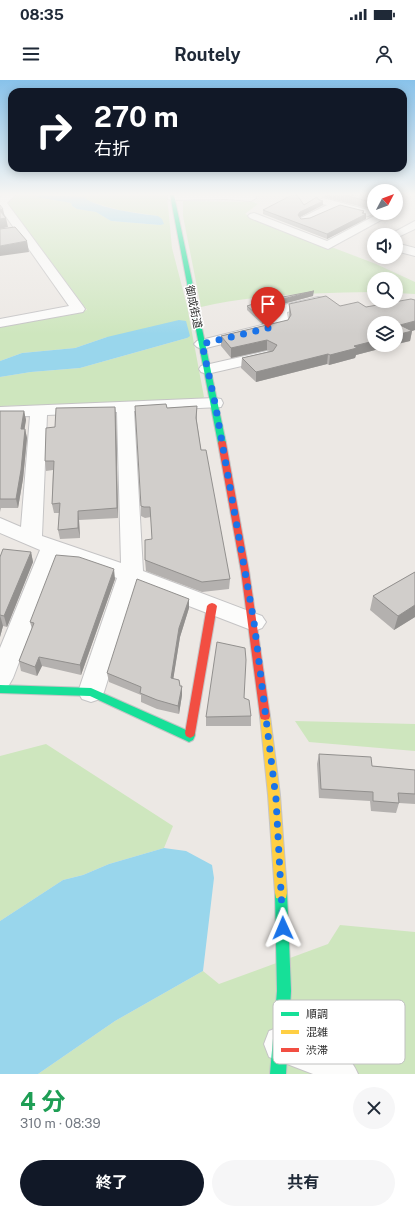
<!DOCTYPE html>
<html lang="ja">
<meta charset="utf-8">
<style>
:root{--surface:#fff;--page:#f6f6f7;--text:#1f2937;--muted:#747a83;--accent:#111827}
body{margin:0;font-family:"Public Sans","Noto Sans JP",sans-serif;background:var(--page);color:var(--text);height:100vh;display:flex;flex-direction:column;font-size:15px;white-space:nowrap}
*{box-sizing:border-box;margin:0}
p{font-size:13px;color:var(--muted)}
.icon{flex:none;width:22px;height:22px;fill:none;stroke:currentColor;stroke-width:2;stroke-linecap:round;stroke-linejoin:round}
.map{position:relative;height:994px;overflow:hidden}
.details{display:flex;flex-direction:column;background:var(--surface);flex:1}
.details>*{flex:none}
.top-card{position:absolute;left:8px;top:8px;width:399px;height:84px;border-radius:12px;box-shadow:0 2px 10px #0003;background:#111827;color:#fff;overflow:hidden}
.needle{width:26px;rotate:49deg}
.controls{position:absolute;left:367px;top:104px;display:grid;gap:8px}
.controls a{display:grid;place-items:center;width:36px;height:36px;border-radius:50%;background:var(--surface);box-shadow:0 2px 10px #0003;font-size:20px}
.pin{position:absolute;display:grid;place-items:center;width:34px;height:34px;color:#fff;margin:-41px -17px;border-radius:50% 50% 50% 0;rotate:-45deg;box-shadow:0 0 4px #0007}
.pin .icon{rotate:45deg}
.me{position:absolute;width:44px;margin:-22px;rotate:359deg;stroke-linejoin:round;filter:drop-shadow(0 0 3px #0008)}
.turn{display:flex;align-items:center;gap:14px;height:84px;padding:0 20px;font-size:18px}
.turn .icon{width:52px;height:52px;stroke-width:2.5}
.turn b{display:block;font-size:28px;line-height:34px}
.round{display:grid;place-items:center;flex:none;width:42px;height:42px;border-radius:21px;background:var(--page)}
.summary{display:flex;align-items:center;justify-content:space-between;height:68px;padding:0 20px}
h1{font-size:24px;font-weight:700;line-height:30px;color:#1e9e55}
.cta{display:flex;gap:8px;margin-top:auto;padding:8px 20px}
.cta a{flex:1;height:46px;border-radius:24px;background:var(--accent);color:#fff;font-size:16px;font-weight:700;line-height:46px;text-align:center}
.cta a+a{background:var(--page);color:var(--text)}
.status{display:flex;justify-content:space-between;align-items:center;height:28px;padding:0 20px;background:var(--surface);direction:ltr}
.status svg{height:11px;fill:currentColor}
header{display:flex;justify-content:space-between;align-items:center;height:52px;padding:0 20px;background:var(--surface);font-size:18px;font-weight:700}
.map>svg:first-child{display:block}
</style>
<div class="status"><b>08:35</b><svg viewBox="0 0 49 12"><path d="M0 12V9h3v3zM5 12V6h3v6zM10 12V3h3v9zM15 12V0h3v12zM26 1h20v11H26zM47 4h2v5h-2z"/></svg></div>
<header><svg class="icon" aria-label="menu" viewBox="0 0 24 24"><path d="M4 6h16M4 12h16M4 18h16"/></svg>Routely<svg class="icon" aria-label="person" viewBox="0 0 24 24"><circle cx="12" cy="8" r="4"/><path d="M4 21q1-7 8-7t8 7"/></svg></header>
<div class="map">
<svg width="415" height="994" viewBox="0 0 415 994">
<rect width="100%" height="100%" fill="#ece8e4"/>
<path fill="#cee6be" d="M14,115H39L37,116L71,123L72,126L77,129L96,132L111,141L160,145L158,136L119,130L88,121L84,117L61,115H167L172,168L187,226L204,317L200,321L0,326V297L31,292L80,288L187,258L107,257L75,268L22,273L0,281V247L87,230L9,125L8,122Z
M183,121L253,122L258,124L245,134L376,184L415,202V214L396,213V199H374V212C316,213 257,214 201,227L183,136Z
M295,641L415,644V671L309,662Z
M46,664L173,746L164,768L109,784L83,795L63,800L0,841V676Z
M340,845L415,852V994H38L115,941L203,891L219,904L328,864Z"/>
<path fill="#99d6ec" d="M39,115L84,117C95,128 141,134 158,136L162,139L164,144L160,145L111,141L96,132L77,129L72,126L71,123L37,117Z
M179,240L186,241L190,256L187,258L80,288L31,292L0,297V281L22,273L75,268L107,257Z
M164,768L186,771L212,785L214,798L203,891L115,941L38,994H0V841L63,800L83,795L109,784Z"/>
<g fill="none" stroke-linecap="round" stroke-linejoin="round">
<g stroke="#c5c4c5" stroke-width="2">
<path id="street" d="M3,115H15L7,123L83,226L85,229L83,232L0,247V239L69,226L0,128V118Z
M168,115H255L256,118L251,121L226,119L172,120L168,119Z
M323,118L372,131L374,133L368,136L338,128L309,142H301L299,140L301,138L327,125L319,123L318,121Z
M254,133L327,161L380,133H394L328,169L250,138L248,136L250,134Z
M415,141V149L396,158V155H389Z
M396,163L415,168V176L396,171Z
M318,217L323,218L325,221L323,224L287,232L289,245L287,248L202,269L197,267L194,264L197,261L274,242L273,230L275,227Z
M267,271L272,273L275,276L272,279L207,294L201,292L199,289L201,286Z
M215,318L221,319L223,323L221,327L134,331L143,491L262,536L266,542L262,548L254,551L246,548L137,506L104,612L100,619L91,622L82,619L78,612L117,498L59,477L13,598L9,605L0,608V568L40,470L0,453V438L21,447L30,336L0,337V327ZM117,332L121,483L42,456L47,335Z
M282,946C312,957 345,962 358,994H313L269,977L264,964L269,951Z"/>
</g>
<g stroke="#c5c4c5" stroke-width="2">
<path id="fast" d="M170,115H174L226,363L222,365L218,363Z
M0,605L91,608L186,650L190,648L194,650C196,654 195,656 193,660L189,662L185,660L90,616L0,613Z
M281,807L286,808L287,813L291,911L286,994H270L277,911L275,813L276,808Z"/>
</g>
<g stroke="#c5c4c5" stroke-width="2">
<path id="slow" d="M265,632L269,633L270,636L280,715L287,813L286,818L281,819L276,818L275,813L268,715L260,636L261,633Z"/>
</g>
<g stroke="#c5c4c5" stroke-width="2">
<path id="jam" d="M219,361H225L226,363L249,491L270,636L269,639L265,640L261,639L260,636L241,491L218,363Z
M212,523L215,524L217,526L195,653L194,656L190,658L186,656L185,653L207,526L209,524Z"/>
</g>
<use href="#street" fill="#fcfcfb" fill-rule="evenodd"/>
<use href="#fast" fill="#16e098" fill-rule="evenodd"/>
<use href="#slow" fill="#ffcf43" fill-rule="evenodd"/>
<use href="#jam" fill="#f24e42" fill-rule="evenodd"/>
</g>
<path fill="#b4b1af" d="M324,115H374V130L324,117Z
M304,125H323L300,137L301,139L310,138L364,131V133L366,139L327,159L263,134V130Z
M313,216L275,226L272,229V241L262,244L247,230V226L252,225V223Z
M415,220V250L412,251L410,261L356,275L355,278L329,285L327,284L256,302L241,288L242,278L270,271L267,270L231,278L221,266V256L288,240L289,238V224L366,227Z
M197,326V342L201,370L230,499L229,509L202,512L146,491L145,480L152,459L151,437L145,438L141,436V426L167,328Z
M0,331H24L26,340L24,349H25L27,358L23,399L18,428H1L0,432Z
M116,336L118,438L79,440L80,458L60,459L58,450L59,433H54L52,424L53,390L46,391L45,381L55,347Z
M31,472L33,482L7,547L3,546L0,557V477Z
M415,492V537L394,550L370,530L373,516Z
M115,499L81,595L42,586L37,596L21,591L19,581L32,549L30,542Z
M189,519V528L180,557L173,599L180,606H182V615L179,634L157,629L141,622V615L109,602L107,593Z
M244,618L251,636V646H206V637Z
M319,674L372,686L415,690V724L399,723L396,733L371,731L370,721L319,718L317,684Z"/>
<path fill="#92908e" d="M323,121V125L300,137L298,135L300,132Z
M3,129L5,138H6L8,147L0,149V130Z
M364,131V135L366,134V139L327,159V154Z
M27,161L29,172L0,176V166Z
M314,211L313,216L275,226L272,230V225L275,221Z
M273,236L272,241L262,244V239Z
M415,241V250L412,251L410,261L396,264V255L400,245Z
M267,260V270L231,278V268Z
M374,261V265H394L356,275L355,278L329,285L330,275L354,266Z
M328,274L327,284L256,302V292Z
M115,327L116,336L118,438L117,428Z
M24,331L26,340L23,359L21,349Z
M25,349L27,358L23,399L18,428L16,419Z
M78,431L79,440L80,458L78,448Z
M31,472L33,482L7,547L4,536Z
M114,489L115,499L81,595L80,585Z
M189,519V528L180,557L172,607L171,598L179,548Z
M415,525V537L394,550L398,536Z
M0,535L3,546L0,557Z
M39,577L42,586L37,596L35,587Z
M182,606V615L179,634L178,626Z"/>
<path fill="#d1cecb" stroke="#92908e" d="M292,115H297L304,125L317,117L319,120L323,121L300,132L298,135L301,139L310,138L340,125L364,131L362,133L366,134L327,154L263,130Z
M345,115H374V123Z
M0,125L3,129L0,130Z
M0,131L6,138L0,139Z
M15,147L27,161L0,166V149Z
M314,211L275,221L272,225L273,236L262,239L247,226L253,224L252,223Z
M326,216L340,226L358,222L366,227L411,219L415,220V241L400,245L412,251L396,255V243H374V261L354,266L357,268L330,275L328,274L256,292L242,278L273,271L277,265L267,260L231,268L221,256L288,240L291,235L289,224Z
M166,324L167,328L197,326L196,338L201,370H206L230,499L202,502L145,480V460L152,459L150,427H144L141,426L135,326Z
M115,327L117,428L78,431V448L58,450L60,423L52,424L54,381H45L46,348L55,347L56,328Z
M0,331H24L21,349H25L21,390L16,419H0Z
M3,469L31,472L4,536L0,535V477Z
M56,475L79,477L114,489L80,585L39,577L35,587L19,581L34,543L30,542Z
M415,492V525L398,536L373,516Z
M137,499L189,519L179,548L171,598L179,600L180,606H182L178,626L157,620L140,613L141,607L107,593Z
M217,562L245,568L246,580L244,618L249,620L251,636L206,637Z
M319,674L371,677L372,686L415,690V714L398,713L399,723L373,721V712L321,709Z"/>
<linearGradient id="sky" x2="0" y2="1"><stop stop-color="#88c2ea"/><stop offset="0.45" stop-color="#f6f5f3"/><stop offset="1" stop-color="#f6f5f3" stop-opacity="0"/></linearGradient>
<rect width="415" height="254" fill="url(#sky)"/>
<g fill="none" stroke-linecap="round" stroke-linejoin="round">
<path stroke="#1a73e8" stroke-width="7" stroke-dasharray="0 12.6" d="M268,248L202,264L215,323L254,542L276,719L283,848"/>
</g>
<g text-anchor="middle" stroke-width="3" stroke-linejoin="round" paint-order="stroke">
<g font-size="11" fill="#2e2e2e" stroke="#fff">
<text transform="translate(194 227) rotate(78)" y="4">御成街道</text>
</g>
</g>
<rect x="273" y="920" width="132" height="64" rx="6" fill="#fff" stroke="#c0c0c0" stroke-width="1"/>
<rect x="281" y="932" width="18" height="4" fill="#16e098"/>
<rect x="281" y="950" width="18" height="4" fill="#ffcf43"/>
<rect x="281" y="968" width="18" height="4" fill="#f24e42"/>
<g font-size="11" fill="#2e2e2e">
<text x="306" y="938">順調</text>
<text x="306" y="956">混雑</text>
<text x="306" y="974">渋滞</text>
</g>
</svg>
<div class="controls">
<a><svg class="needle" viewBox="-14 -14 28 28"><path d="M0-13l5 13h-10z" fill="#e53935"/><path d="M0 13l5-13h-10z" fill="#747a83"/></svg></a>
<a><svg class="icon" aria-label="sound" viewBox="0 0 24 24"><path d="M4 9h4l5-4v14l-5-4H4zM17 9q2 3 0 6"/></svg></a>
<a><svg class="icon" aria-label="search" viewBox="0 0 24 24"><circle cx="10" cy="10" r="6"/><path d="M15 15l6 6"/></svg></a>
<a><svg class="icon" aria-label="layers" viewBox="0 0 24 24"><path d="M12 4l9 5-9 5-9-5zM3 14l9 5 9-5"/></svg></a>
</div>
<div class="pin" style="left:268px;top:248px;background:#d93025"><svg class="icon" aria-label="arrive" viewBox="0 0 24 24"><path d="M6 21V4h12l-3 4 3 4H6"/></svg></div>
<svg class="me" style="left:283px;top:848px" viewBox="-20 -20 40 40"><path d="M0-17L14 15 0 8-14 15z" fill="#1a73e8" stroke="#fff" stroke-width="4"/></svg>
<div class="top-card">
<div class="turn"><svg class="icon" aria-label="right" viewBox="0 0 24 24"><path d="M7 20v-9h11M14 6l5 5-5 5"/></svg><div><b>270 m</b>右折</div></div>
</div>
</div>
<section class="details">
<div class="summary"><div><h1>4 分</h1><p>310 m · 08:39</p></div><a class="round"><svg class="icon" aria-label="close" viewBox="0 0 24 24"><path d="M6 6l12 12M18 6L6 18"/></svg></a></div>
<div class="cta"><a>終了</a><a>共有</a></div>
</section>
